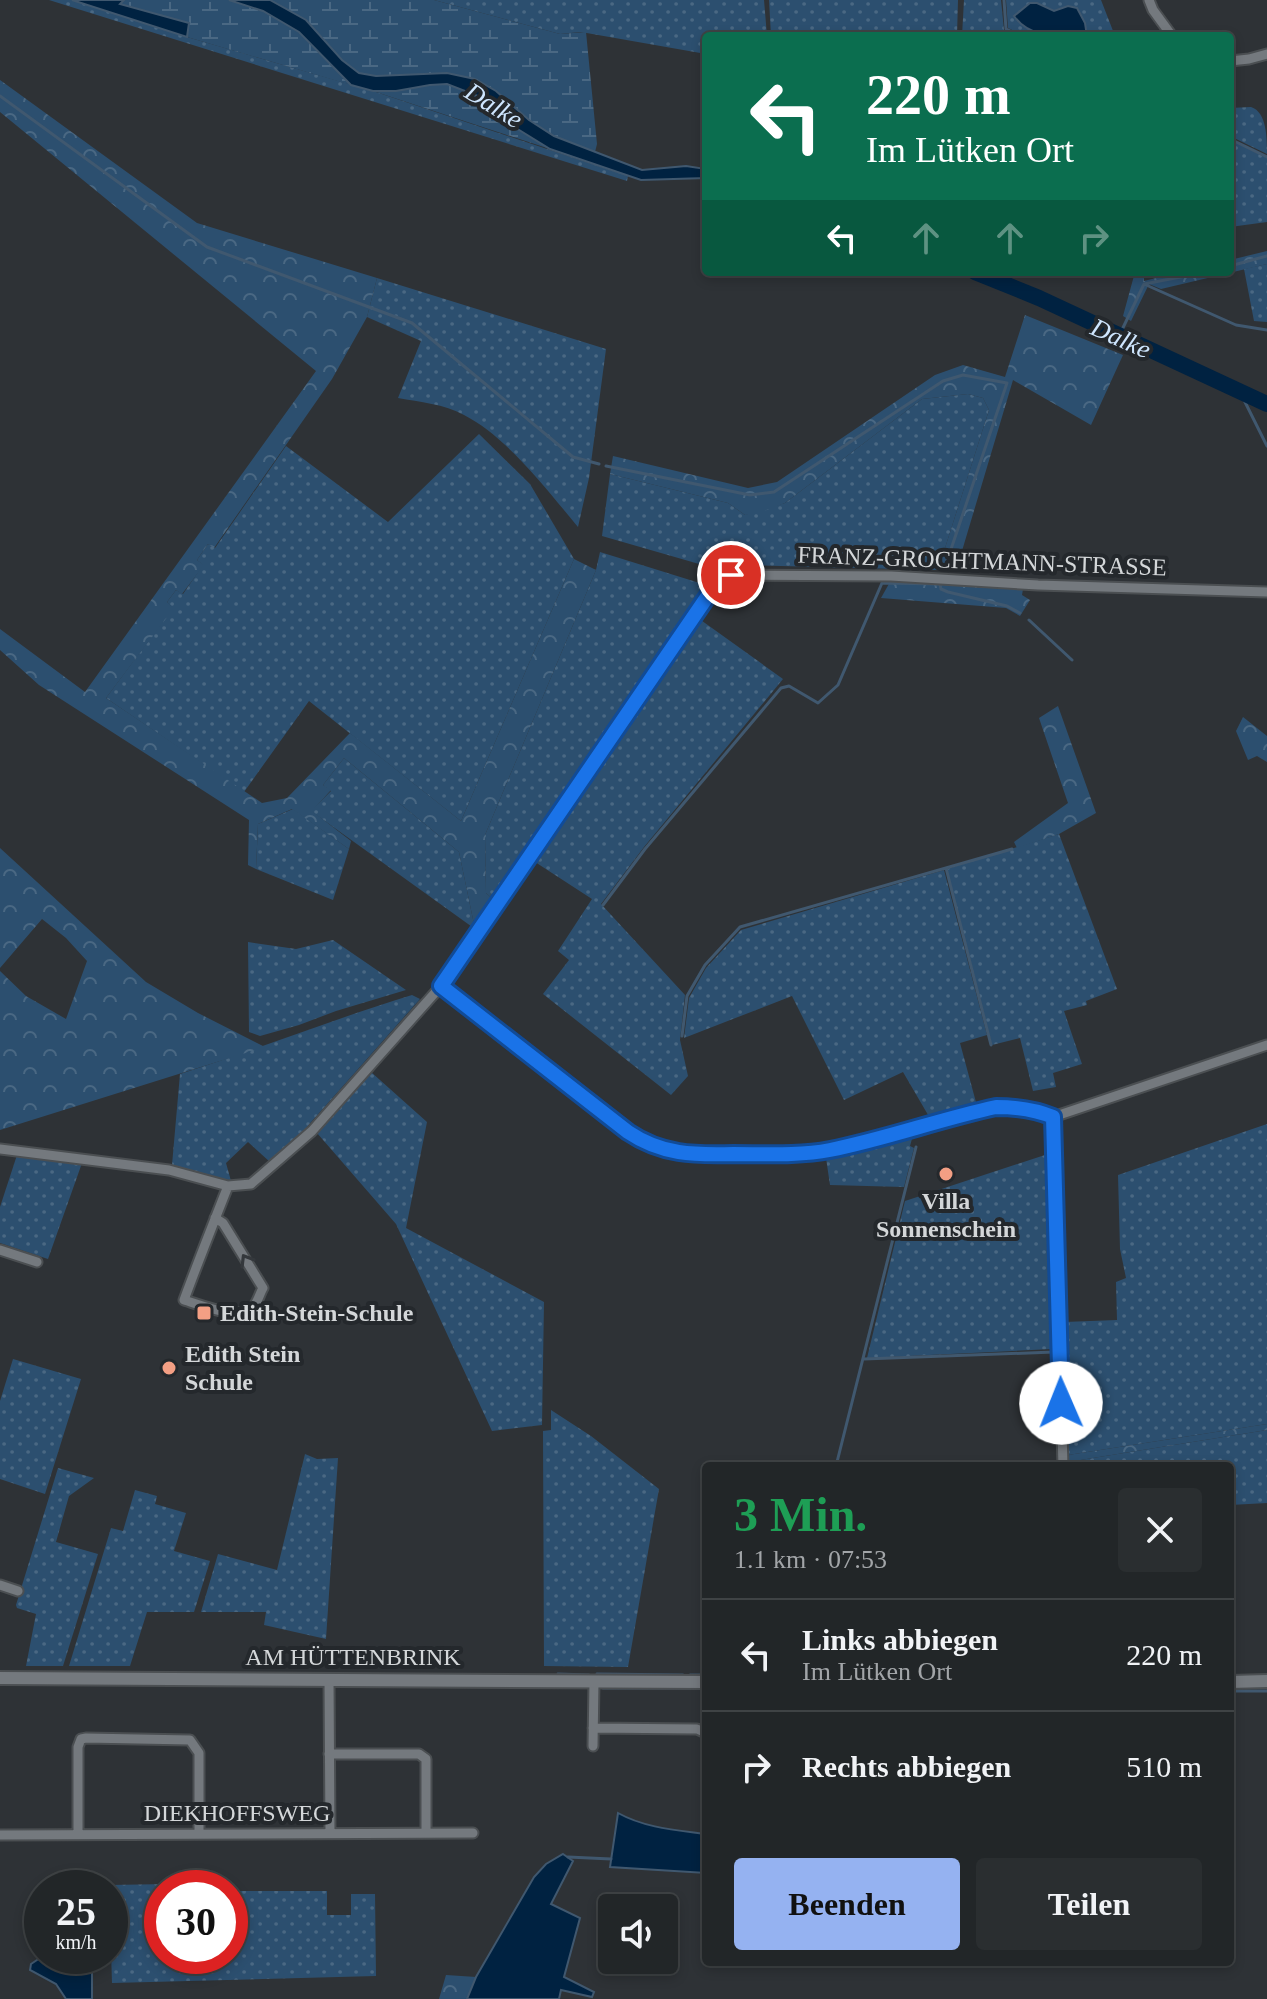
<!DOCTYPE html>
<html lang="de">
<meta charset="utf-8">
<style>
:root{--surface:#222628;--page:#2a2e30;--text:#f1f3f6;--muted:#a2a5a8;--line:#3f4345;--accent:#95b2f1}
body{margin:0;font-family:Georgia,serif;background:var(--page);color:var(--text);height:100vh;display:flex;flex-direction:column;font-size:30px;white-space:nowrap}
*{box-sizing:border-box;margin:0}
p{font-size:26px;color:var(--muted)}
.icon{flex:none;width:44px;height:44px;fill:none;stroke:currentColor;stroke-width:2;stroke-linecap:round;stroke-linejoin:round}
.map{position:relative;flex:1;overflow:hidden}
.sheet{position:absolute;left:702px;top:1462px;width:532px;height:504px;display:flex;flex-direction:column;background:var(--surface);border-radius:8px;box-shadow:0 4px 12px #0003,0 0 0 2px var(--line)}
.sheet>*{flex:none}
.banner{position:absolute;left:702px;top:32px;width:532px;height:244px;border-radius:8px;box-shadow:0 4px 12px #0003,0 0 0 2px var(--line);background:#0b6e4f;color:#fff;overflow:hidden}
.tools{position:absolute;left:598px;top:1894px;display:grid;gap:16px}
.tools a{display:grid;place-items:center;width:80px;height:80px;border-radius:8px;background:var(--surface);box-shadow:0 4px 12px #0003,0 0 0 2px var(--line);font-size:40px}
.speed{position:absolute;left:24px;top:1870px;display:flex;gap:16px;font-size:40px;font-weight:700;text-align:center}
.speed>*{display:grid;place-content:center;width:104px;height:104px;border-radius:50%;background:var(--surface);box-shadow:0 4px 12px #0003,0 0 0 2px var(--line);line-height:1}
.speed small{font-size:20px;font-weight:400}
.speed .limit{border:12px solid #d22;background:#fff;color:#111}
.pin{position:absolute;display:grid;place-items:center;width:68px;height:68px;color:#fff;margin:-34px;border:4px solid #fff;border-radius:50%;box-shadow:0 2px 8px #0007}
.me{position:absolute;width:88px;margin:-44px;rotate:359deg;stroke-linejoin:round;filter:drop-shadow(0 0 6px #0008)}
.turn{display:flex;align-items:center;gap:28px;height:168px;padding:0 32px;font-size:36px}
.turn .icon{width:104px;height:104px;stroke-width:2.5}
.turn b{display:block;font-size:56px;line-height:68px}
.lanes{display:flex;align-items:center;height:76px;padding:0 32px;background:#0003;justify-content:center;gap:40px;direction:ltr}
.lanes .off{opacity:.35}
.round{display:grid;place-items:center;flex:none;width:84px;height:84px;border-radius:8px;background:var(--page)}
.headline{display:flex;align-items:center;justify-content:space-between;height:136px;padding:0 32px}
h1{font-size:48px;font-weight:600;line-height:60px;color:#1e9e55}
.primary-button{display:flex;gap:16px;margin-top:auto;padding:16px 32px}
.primary-button a{flex:1;height:92px;border-radius:8px;background:var(--accent);color:#111;font-size:32px;font-weight:600;line-height:92px;text-align:center}
.primary-button a+a{background:var(--page);color:var(--text)}
ul{padding:0;list-style:none}
li{display:flex;align-items:center;gap:24px;height:112px;padding:0 32px;border-top:2px solid var(--line)}
li div{flex:1}
li b{display:block;font-size:30px}
li em{font-style:normal}
.map>svg:first-child{display:block}
</style>
<div class="map">
<svg width="1267" height="1999" viewBox="0 0 1267 1999">
<defs>
<pattern id="grass-dots" width="8" height="8" patternUnits="userSpaceOnUse" patternTransform="scale(2)"><rect width="8" height="8" fill="#2c4f6f"/><path d="M2 2h.1M6 6h.1" fill="none" stroke="#4a6883" stroke-width="1.8" stroke-linecap="round"/></pattern>
<pattern id="forest-crowns" width="20" height="18" patternUnits="userSpaceOnUse" patternTransform="scale(2)"><rect width="20" height="18" fill="#2c4f6f"/><path d="M2 6a3 3 0 1 1 6 0M12 15a3 3 0 1 1 6 0" fill="none" stroke="#4a6883"/></pattern>
<pattern id="wetland-marsh" width="20" height="14" patternUnits="userSpaceOnUse" patternTransform="scale(2)"><rect width="20" height="14" fill="#2c4f6f"/><path d="M1 5h8M5 5V1M11 12h8M15 12V8" fill="none" stroke="#4a6883"/></pattern>
</defs>
<rect width="100%" height="100%" fill="#2e3236"/>
<path fill="url(#grass-dots)" d="M49,0H72L187,37L373,91L628,176L627,181Z
M434,0H764L767,36H706V54L581,32L560,34Z
M769,0H958L957,36H771Z
M964,0H1001L1004,30L1017,36H962Z
M1006,0H1101L1115,36H1087L1080,12L1073,6L1054,11L1030,3L1017,13L1015,18L1043,36H1025L1008,28Z
M1251,107C1267,112 1267,139 1267,154L1230,136V108Z
M1230,140L1267,158V222L1230,227Z
M1267,264V322L1254,321L1244,269Z
M377,278L606,349L589,478L578,527C548,491 506,436 464,415C444,404 420,402 398,398L421,341L367,317Z
M968,394L983,398L989,410L938,570L746,565L713,568L602,536L610,474L728,503L745,515L785,503L922,399Z
M479,434L530,484L574,559L461,821L309,701L244,792L106,698L173,608L167,602L176,590L183,594L203,565L197,560L208,544L215,548L286,446L388,522Z
M600,552L706,585L495,901L486,893L485,835L596,570Z
M698,618L783,679L644,847L601,904L685,995L680,1040L688,1076L671,1095L543,994L569,960L558,951L592,899L532,860Z
M344,758L459,852L475,929L311,811L331,791L323,785Z
M293,809L349,849L333,900L256,869L258,824Z
M1059,834L1117,989L1086,1001L1087,1005L1064,1011L1082,1064L1053,1073L1056,1087L1033,1091L1020,1038L992,1045L947,869Z
M944,870L987,1035L960,1043L977,1106L931,1120L903,1072L844,1100L792,996L684,1038L689,998L706,968L741,930Z
M333,940L406,990L336,1011L299,1025L260,1036L249,1032L248,942L296,949Z
M412,995L420,999L305,1129L270,1162L248,1142L226,1163L231,1181L172,1165L180,1074C258,1049 334,1019 412,995Z
M371,1072L427,1122L406,1228L544,1302L542,1425L492,1431L396,1224L317,1133Z
M1267,1124V1424L1068,1455L1064,1322L1117,1320L1116,1282L1126,1278L1120,1249L1118,1175Z
M913,1135L910,1146L914,1148L904,1187L830,1185L826,1158Z
M1048,1154L1052,1349L867,1358L905,1201Z
M17,1155L82,1163L48,1259L0,1243V1207Z
M13,1359L81,1379L45,1494L0,1479V1401Z
M551,1410L591,1436L659,1489L628,1667L544,1666L543,1431L551,1430Z
M1267,1430V1503L1230,1505V1466H1068V1462Z
M305,1454L317,1459L338,1458L326,1639L264,1625L266,1612H201L218,1554L277,1570Z
M58,1468L94,1478L69,1496L56,1542L98,1554L63,1666H26L36,1614L17,1608L16,1605Z
M135,1490L157,1496L155,1504L186,1513L174,1551L210,1561L194,1612H147L130,1666H69L111,1528L123,1531Z
M170,1884V1888H162V1956H230V1891H327V1915H351V1894H375L376,1976L112,1983L109,1885Z"/>
<path fill="url(#forest-crowns)" d="M0,80L197,223L377,278L367,317L332,379L214,548L208,544L197,560L204,565L182,594L176,590L167,602L174,608L106,698L262,803L287,798L350,733L461,821L574,559L596,570L485,835L486,893L495,901L475,929L459,852L344,758L323,785L331,790L312,811L351,841L349,849L292,809L258,824L256,869L248,865L249,820L39,685L0,650V629L85,692L316,371L0,112Z
M1267,251V264L1161,289L1149,284L1131,321L1123,316L1135,272H1144V281L1180,272H1230V260Z
M1025,315L1123,355L1091,425L1013,380L956,571L938,570L989,410L983,398L968,394L922,399L785,503L756,514L745,515L728,503L610,474L613,456L748,488L777,482L935,375L963,365L1005,377Z
M890,582L1023,589L1022,595L1030,600L1020,616L1006,608L881,598Z
M1058,706L1096,813L1059,834L1017,848L1014,842L1068,803L1039,718Z
M1243,717L1267,736V762L1257,756L1248,760L1236,731Z
M0,848L146,982L198,1013L265,1047L0,1130V971L26,996L66,1019L87,961L66,938L42,919L0,968Z
M1267,1424V1430L1068,1462V1455Z
M446,1975L476,1977L467,1999H439Z"/>
<path fill="url(#wetland-marsh)" d="M124,0H229L263,11L299,32L351,85L187,37L188,23L120,4Z
M270,0H434L560,34L586,32L597,144L595,152L554,136L529,120L496,91L475,79L447,73L376,76L359,73L342,60L306,20Z
M447,84L488,100L503,111L516,128L550,149L373,91C398,91 422,85 447,84Z"/>
<path fill="#002241" stroke="#40586f" stroke-width="2" d="M72,0H124L120,4L189,23L187,37Z
M229,0H270L306,20L342,60L359,73L376,76L447,73L475,79L496,91L529,120L554,136L642,170L686,166L706,169V178L641,180L550,149L516,128L503,111L488,100L447,84L430,85L396,91H373L351,85L299,32L263,11Z
M1030,3H1037L1054,11L1068,6L1077,8L1085,23L1087,36C1061,36 1031,40 1014,16Z
M618,1813C645,1828 676,1830 706,1834V1873L610,1867Z
M563,1854L573,1861L551,1904L580,1918L564,1977L594,1992L592,1997L561,1990L559,1999H467L476,1977L534,1877L546,1864Z
M43,1956H88L92,1960V1999H66L56,1984L30,1970L31,1964Z"/>
<g fill="none" stroke-linecap="round" stroke-linejoin="round">
<path stroke="#40586f" stroke-width="3" d="M1004,0L1006,29L1021,36
M0,96L207,247L412,323L573,457L599,464
M1230,139L1267,157
M1230,266L1267,256
M1144,284L1207,272
M1119,336L1144,284L1236,325L1267,330
M1240,392L1267,446
M606,466L750,495L774,492L943,381L963,375L1007,383L945,567
M1029,620L1072,660
M946,868L991,1045
M603,905L645,849L781,688L789,686L818,703L838,685L882,583L940,584L941,589L948,592L1007,606L1020,613
M435,986L447,970
M682,1036L687,996L705,965L740,927L1012,849
M318,1117L420,1002
M828,1156L912,1133
M864,1359L1054,1352L1049,1156
M1065,1386L1068,1466
M836,1466L916,1147
M558,1674L589,1675
M597,1674L683,1675
M690,1675H706
M603,1688H706
M1230,1691H1267
M568,1857L611,1859"/>
<path stroke="#002241" stroke-width="16" d="M975,272L1039,298L1267,404"/>
<g stroke="#4b4f52" stroke-width="13">
<path id="minor" d="M1149,0L1153,10L1172,36
M1230,61L1249,59L1267,54
M441,986L628,1132L651,1146L684,1154H780L829,1150L996,1107C1017,1107 1034,1109 1053,1117L1267,1045
M1053,1117L1063,1466
M0,1149L169,1170L228,1186L251,1184L312,1131L441,986L718,581L731,575L891,576L1038,585L1267,592
M215,1218L223,1223L263,1288C260,1293 258,1301 254,1306C241,1322 201,1305 184,1300C198,1262 213,1224 228,1186
M0,1250L37,1262
M0,1585L18,1591
M329,1680L330,1833
M593,1728L697,1729L706,1733
M593,1746L594,1681
M329,1754H419L426,1759V1832
M78,1834V1747L81,1739L86,1738L190,1740L199,1753V1834
M0,1835L473,1833"/>
</g>
<g stroke="#4b4f52" stroke-width="16">
<path id="tertiary" d="M0,1678L706,1682
M1230,1682L1267,1681"/>
</g>
<use href="#minor" stroke="#74797e" stroke-width="9"/>
<use href="#tertiary" stroke="#74797e" stroke-width="12"/>
</g>
<defs><path id="oneway-chevron" d="M-2-3.5L2.5 0L-2 3.5" fill="none" stroke-width="1.6" stroke-linecap="round" stroke-linejoin="round" transform="scale(2)"/></defs>
<use stroke="#34383c" href="#oneway-chevron" transform="translate(246 1260) rotate(-121)"/>
<g fill="none" stroke-linecap="round" stroke-linejoin="round">
<g stroke="#114b97" stroke-width="20">
<path id="route" d="M731,575L718,581L441,986L628,1132C662,1155 694,1155 733,1154C765,1154 799,1156 830,1150C886,1139 940,1119 996,1107C1017,1107 1034,1109 1053,1117L1061,1403"/>
</g>
<use href="#route" stroke="#1a73e8" stroke-width="14"/>
</g>
<g fill="#f39f84" stroke="#24282c" stroke-width="3">
<circle cx="946" cy="1174" r="8"/>
<rect x="196" y="1305" width="16" height="16" rx="4"/>
<circle cx="169" cy="1368" r="8"/>
</g>
<g text-anchor="middle" stroke-width="8" stroke-linejoin="round" paint-order="stroke">
<g font-size="24" fill="#d4d7d9" stroke="#24282c">
<text transform="translate(982 561) rotate(2)" y="8">FRANZ-GROCHTMANN-STRASSE</text>
<text x="353" y="1665">AM HÜTTENBRINK</text>
<text x="237" y="1821">DIEKHOFFSWEG</text>
</g>
<g font-size="24" font-weight="bold" fill="#d4d7d9" stroke="#24282c" text-anchor="start">
<text x="946" y="1209" text-anchor="middle">Villa<tspan x="946" dy="28">Sonnenschein</tspan></text>
<text x="220" y="1321">Edith-Stein-Schule</text>
<text x="185" y="1362">Edith Stein<tspan x="185" dy="28">Schule</tspan></text>
</g>
<g font-size="26" font-style="italic" fill="#cfe6fe" stroke="#24282c">
<text transform="translate(494 105) rotate(32)" y="9">Dalke</text>
<text transform="translate(1121 338) rotate(24)" y="9">Dalke</text>
</g>
</g>
</svg>
<div class="tools">
<a><svg class="icon" aria-label="sound" viewBox="0 0 24 24"><path d="M4 9h4l5-4v14l-5-4H4zM17 9q2 3 0 6"/></svg></a>
</div>
<div class="speed"><div>25<small>km/h</small></div><div class="limit">30</div></div>
<div class="pin" style="left:731px;top:575px;background:#d93025"><svg class="icon" aria-label="arrive" viewBox="0 0 24 24"><path d="M6 21V4h12l-3 4 3 4H6"/></svg></div>
<svg class="me" style="left:1061px;top:1403px" viewBox="-20 -20 40 40"><circle r="19" fill="#fff"/><path d="M0-13L10 11 0 6-10 11z" fill="#1a73e8"/></svg>
<div class="banner">
<div class="turn"><svg class="icon" aria-label="left" viewBox="0 0 24 24"><path d="M17 20v-9H6M10 6l-5 5 5 5"/></svg><div><b>220 m</b>Im Lütken Ort</div></div>
<div class="lanes"><svg class="icon" aria-label="left" viewBox="0 0 24 24"><path d="M17 20v-9H6M10 6l-5 5 5 5"/></svg><svg class="icon off" aria-label="ahead" viewBox="0 0 24 24"><path d="M12 20V5M6 11l6-6 6 6"/></svg><svg class="icon off" aria-label="ahead" viewBox="0 0 24 24"><path d="M12 20V5M6 11l6-6 6 6"/></svg><svg class="icon off" aria-label="right" viewBox="0 0 24 24"><path d="M7 20v-9h11M14 6l5 5-5 5"/></svg></div>
</div>
<section class="sheet">
<div class="headline"><div><h1>3 Min.</h1><p>1.1 km · 07:53</p></div><a class="round"><svg class="icon" aria-label="close" viewBox="0 0 24 24"><path d="M6 6l12 12M18 6L6 18"/></svg></a></div>
<ul>
<li><svg class="icon" aria-label="left" viewBox="0 0 24 24"><path d="M17 20v-9H6M10 6l-5 5 5 5"/></svg><div><b>Links abbiegen</b><p>Im Lütken Ort</p></div><em>220 m</em></li>
<li><svg class="icon" aria-label="right" viewBox="0 0 24 24"><path d="M7 20v-9h11M14 6l5 5-5 5"/></svg><div><b>Rechts abbiegen</b></div><em>510 m</em></li>
</ul>
<div class="primary-button"><a>Beenden</a><a>Teilen</a></div>
</section>
</div>
